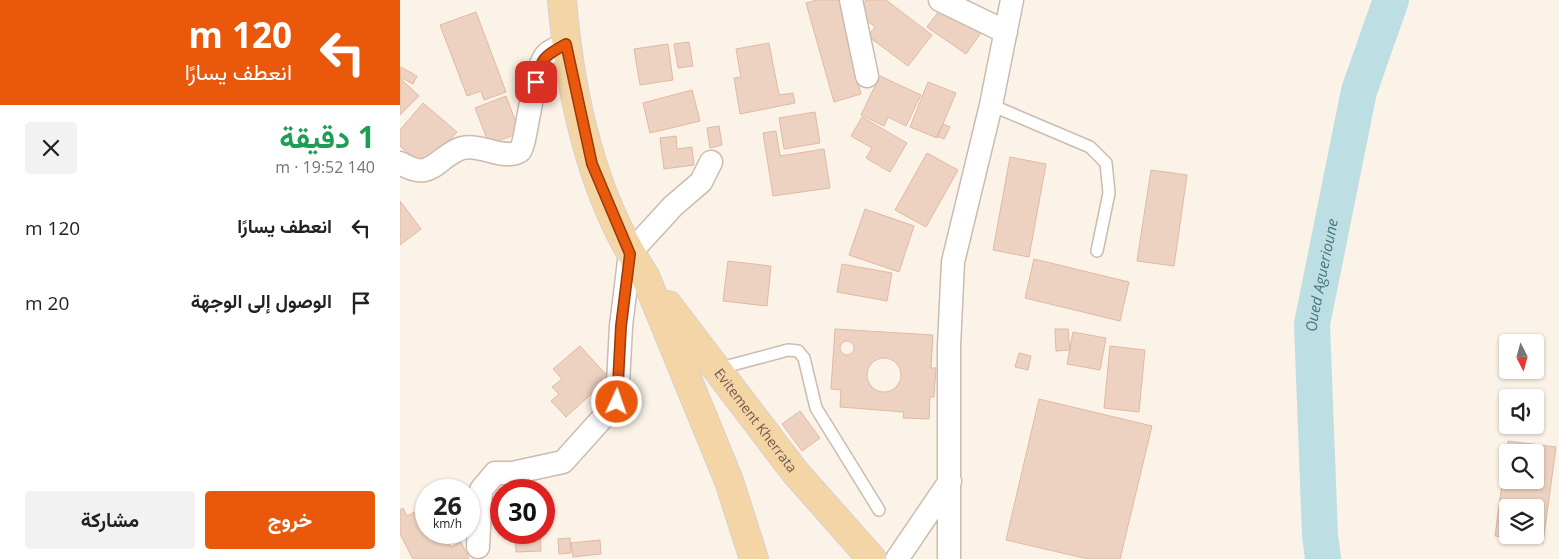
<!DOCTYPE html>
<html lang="ar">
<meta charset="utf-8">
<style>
:root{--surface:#fff;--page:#f2f2f2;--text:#222;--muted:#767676;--accent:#ea580c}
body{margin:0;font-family:"Open Sans",Vazirmatn,sans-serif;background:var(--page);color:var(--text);direction:rtl;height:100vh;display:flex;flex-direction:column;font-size:19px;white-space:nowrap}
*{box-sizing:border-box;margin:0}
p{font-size:16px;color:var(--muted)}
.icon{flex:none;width:28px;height:28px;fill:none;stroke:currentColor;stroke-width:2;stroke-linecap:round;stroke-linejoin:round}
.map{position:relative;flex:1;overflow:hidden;direction:ltr}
.panel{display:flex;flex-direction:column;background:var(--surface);width:400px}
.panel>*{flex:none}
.banner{background:#ea580c;color:#fff;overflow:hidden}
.needle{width:32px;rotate:174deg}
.tools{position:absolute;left:1099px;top:334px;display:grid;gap:10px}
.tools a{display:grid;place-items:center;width:45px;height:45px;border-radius:5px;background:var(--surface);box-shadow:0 1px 4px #0004;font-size:25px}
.speed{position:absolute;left:15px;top:479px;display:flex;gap:10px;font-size:25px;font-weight:700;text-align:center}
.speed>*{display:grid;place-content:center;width:65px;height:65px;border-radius:50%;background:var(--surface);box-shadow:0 1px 4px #0004;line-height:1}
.speed small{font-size:12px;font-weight:400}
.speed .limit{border:8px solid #d22;background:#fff;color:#111}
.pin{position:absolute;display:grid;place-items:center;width:42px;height:42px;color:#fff;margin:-21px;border-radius:10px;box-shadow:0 2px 8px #0006}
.me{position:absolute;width:55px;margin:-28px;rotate:3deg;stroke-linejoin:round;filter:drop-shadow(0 0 4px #0008)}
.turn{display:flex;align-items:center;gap:18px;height:105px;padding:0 25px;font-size:22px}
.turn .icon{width:65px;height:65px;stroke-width:2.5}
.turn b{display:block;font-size:35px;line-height:42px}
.round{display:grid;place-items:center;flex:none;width:52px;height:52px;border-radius:5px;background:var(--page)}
.headline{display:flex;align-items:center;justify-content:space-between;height:85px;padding:0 25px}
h1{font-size:30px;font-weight:700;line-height:38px;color:#1e9e55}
.primary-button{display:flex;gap:10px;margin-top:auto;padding:10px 25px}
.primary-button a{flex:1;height:58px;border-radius:5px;background:var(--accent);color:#fff;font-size:20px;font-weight:700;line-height:58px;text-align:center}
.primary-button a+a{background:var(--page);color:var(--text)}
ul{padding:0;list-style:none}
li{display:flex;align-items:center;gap:15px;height:75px;padding:0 25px}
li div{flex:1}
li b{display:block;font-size:19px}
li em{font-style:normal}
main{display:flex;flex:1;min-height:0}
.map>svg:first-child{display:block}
</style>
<main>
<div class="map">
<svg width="1159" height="559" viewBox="0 0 1159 559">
<rect width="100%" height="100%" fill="#fbf3e7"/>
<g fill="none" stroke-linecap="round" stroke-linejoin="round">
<path stroke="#bddee3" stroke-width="36" id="s1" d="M923,559L920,535L912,324L959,91L991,0"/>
</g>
<path fill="#eed2c1" stroke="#dfb9a3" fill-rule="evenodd" d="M417,0H441L463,81L458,83L461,94L434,102L406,3Z
M466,0H486L532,35L508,66L468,36L475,27L457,12Z
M545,3L583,30L566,54L527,27Z
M76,12L106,92L84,100L81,91L67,96L40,25Z
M289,42L293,66L278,68L274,44Z
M369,43L379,95L393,93L395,103L340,114L334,78L341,77L336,49Z
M268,44L273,80L240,85L234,49Z
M1,67L17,76L13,84L0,77Z
M480,76L521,95L506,126L488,117L484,126L461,115Z
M0,78L19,96L0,115Z
M528,82L556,93L537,138L510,127Z
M292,90L300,121L250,133L243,103Z
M106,96L120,133L89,144L75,108Z
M23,103L57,132L25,168L0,146V130Z
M415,112L420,143L384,149L379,118Z
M462,117L507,143L490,172L466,158L472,148L451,136Z
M543,124L550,127L544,139L537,136Z
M319,126L322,145L310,148L307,128Z
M376,131L380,156L424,149L430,188L373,196L363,133Z
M276,136L277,149L292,147L294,165L264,169L260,138Z
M527,153L558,170L526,227L495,210Z
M610,157L646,164L629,257L593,250Z
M751,170L787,175L774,266L737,261Z
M0,201L21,229L0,245Z
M465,209L514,226L499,272L449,255Z
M634,259L729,282L720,321L625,298Z
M328,261L371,266L367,306L323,301Z
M442,264L492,273L487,301L437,292Z
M435,329L533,335L531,368H536L534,397H530L529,419L503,418L504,412L440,407L441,390L431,389Z
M655,329H668L670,350L656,351Z
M673,332L706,338L700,370L667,364Z
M440 348a7 7 0 1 1 14 0a7 7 0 1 1-14 0Z
M180,346L209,378L166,417L151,401L159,394L152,387L162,379L153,369Z
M710,346L745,350L739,412L704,408Z
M619,353L631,356L628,370L615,367Z
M467 375a17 17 0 1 1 34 0a17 17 0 1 1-34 0Z
M639,399L752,426L720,559H688L606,540Z
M400,411L420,438L402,451L382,424Z
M1108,441L1156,447L1143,543L1095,536ZM1108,452H1135V480H1108ZM1108,508H1135V535H1108Z
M26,506V532H43L51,547L61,542L69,559H13L0,534V510L3,508L7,516Z
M115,532H140L141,551L116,552Z
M170,538L171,553L159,554L158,539Z
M200,540L201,554L173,557L171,543Z"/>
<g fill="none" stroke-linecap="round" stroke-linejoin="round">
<g stroke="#ccbbae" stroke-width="14">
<path id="lane" d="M591,105L690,147L706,163L709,193L697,251
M317,369L388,350L398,351L404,358L416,408L479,510"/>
</g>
<g stroke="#ccbbae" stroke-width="25">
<path id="street" d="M451,0L467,76
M540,0L606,32
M0,163C30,181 33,162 57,150C77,140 103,162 120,151C126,147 132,72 146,55C150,50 160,47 166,44
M78,547L81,490L95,473H112L163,462L217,402L221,326L230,253L273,206L301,182L311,162
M497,559L550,481
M549,559V346L553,262L591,105L612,0"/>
</g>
<g stroke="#d8d1cd" stroke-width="30">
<g id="primary">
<path d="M162,0C170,95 191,195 245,276L329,481L354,559"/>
<path id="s2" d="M268,305L395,472L472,559"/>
</g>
</g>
<use href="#lane" stroke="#fff" stroke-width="11"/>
<use href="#street" stroke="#fff" stroke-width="22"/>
<use href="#primary" stroke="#f4d5a5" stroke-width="28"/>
</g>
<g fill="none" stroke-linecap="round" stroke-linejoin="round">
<g stroke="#983908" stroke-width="12">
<path id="route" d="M136,82C141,58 144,56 166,44L192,164L230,254L221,326L217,402"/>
</g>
<use href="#route" stroke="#ea580c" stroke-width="9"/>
</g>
<g text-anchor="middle" stroke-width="4" stroke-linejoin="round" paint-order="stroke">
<g font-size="14" fill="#735a4e" stroke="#fef7ee">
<text dy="5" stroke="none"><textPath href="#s2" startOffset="145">Evitement Kherrata</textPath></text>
</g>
<g font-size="15" font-style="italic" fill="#46757d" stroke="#fef7ee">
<text dy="5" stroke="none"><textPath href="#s1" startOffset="285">Oued Aguerioune</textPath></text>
</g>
</g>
</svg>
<div class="tools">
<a><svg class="needle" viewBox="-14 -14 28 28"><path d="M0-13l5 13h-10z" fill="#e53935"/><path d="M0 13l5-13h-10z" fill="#767676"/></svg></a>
<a><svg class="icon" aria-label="sound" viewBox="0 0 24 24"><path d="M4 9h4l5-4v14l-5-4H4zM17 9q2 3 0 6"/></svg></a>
<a><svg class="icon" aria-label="search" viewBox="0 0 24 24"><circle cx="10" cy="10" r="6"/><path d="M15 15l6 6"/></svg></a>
<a><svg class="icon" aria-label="layers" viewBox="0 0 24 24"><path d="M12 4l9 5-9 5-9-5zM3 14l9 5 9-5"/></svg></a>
</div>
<div class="speed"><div>26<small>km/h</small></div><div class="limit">30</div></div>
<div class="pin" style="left:136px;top:82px;background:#d93025"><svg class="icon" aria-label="arrive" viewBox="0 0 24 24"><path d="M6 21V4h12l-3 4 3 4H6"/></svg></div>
<svg class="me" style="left:217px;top:402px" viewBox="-20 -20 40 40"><circle r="17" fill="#ea580c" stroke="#fff" stroke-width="3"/><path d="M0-11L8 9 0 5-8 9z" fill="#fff"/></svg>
</div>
<section class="panel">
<div class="banner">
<div class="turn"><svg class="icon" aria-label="left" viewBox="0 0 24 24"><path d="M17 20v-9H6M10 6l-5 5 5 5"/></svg><div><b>120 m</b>انعطف يسارًا</div></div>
</div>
<div class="headline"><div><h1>1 دقيقة</h1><p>140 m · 19:52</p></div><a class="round"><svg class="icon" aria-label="close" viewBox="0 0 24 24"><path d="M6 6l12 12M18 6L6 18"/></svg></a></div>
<ul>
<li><svg class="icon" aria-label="left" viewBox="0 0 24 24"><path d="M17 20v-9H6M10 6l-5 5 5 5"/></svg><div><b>انعطف يسارًا</b></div><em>120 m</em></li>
<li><svg class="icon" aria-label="arrive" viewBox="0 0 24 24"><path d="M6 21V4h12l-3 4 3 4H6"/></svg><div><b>الوصول إلى الوجهة</b></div><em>20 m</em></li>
</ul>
<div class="primary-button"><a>خروج</a><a>مشاركة</a></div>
</section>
</main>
